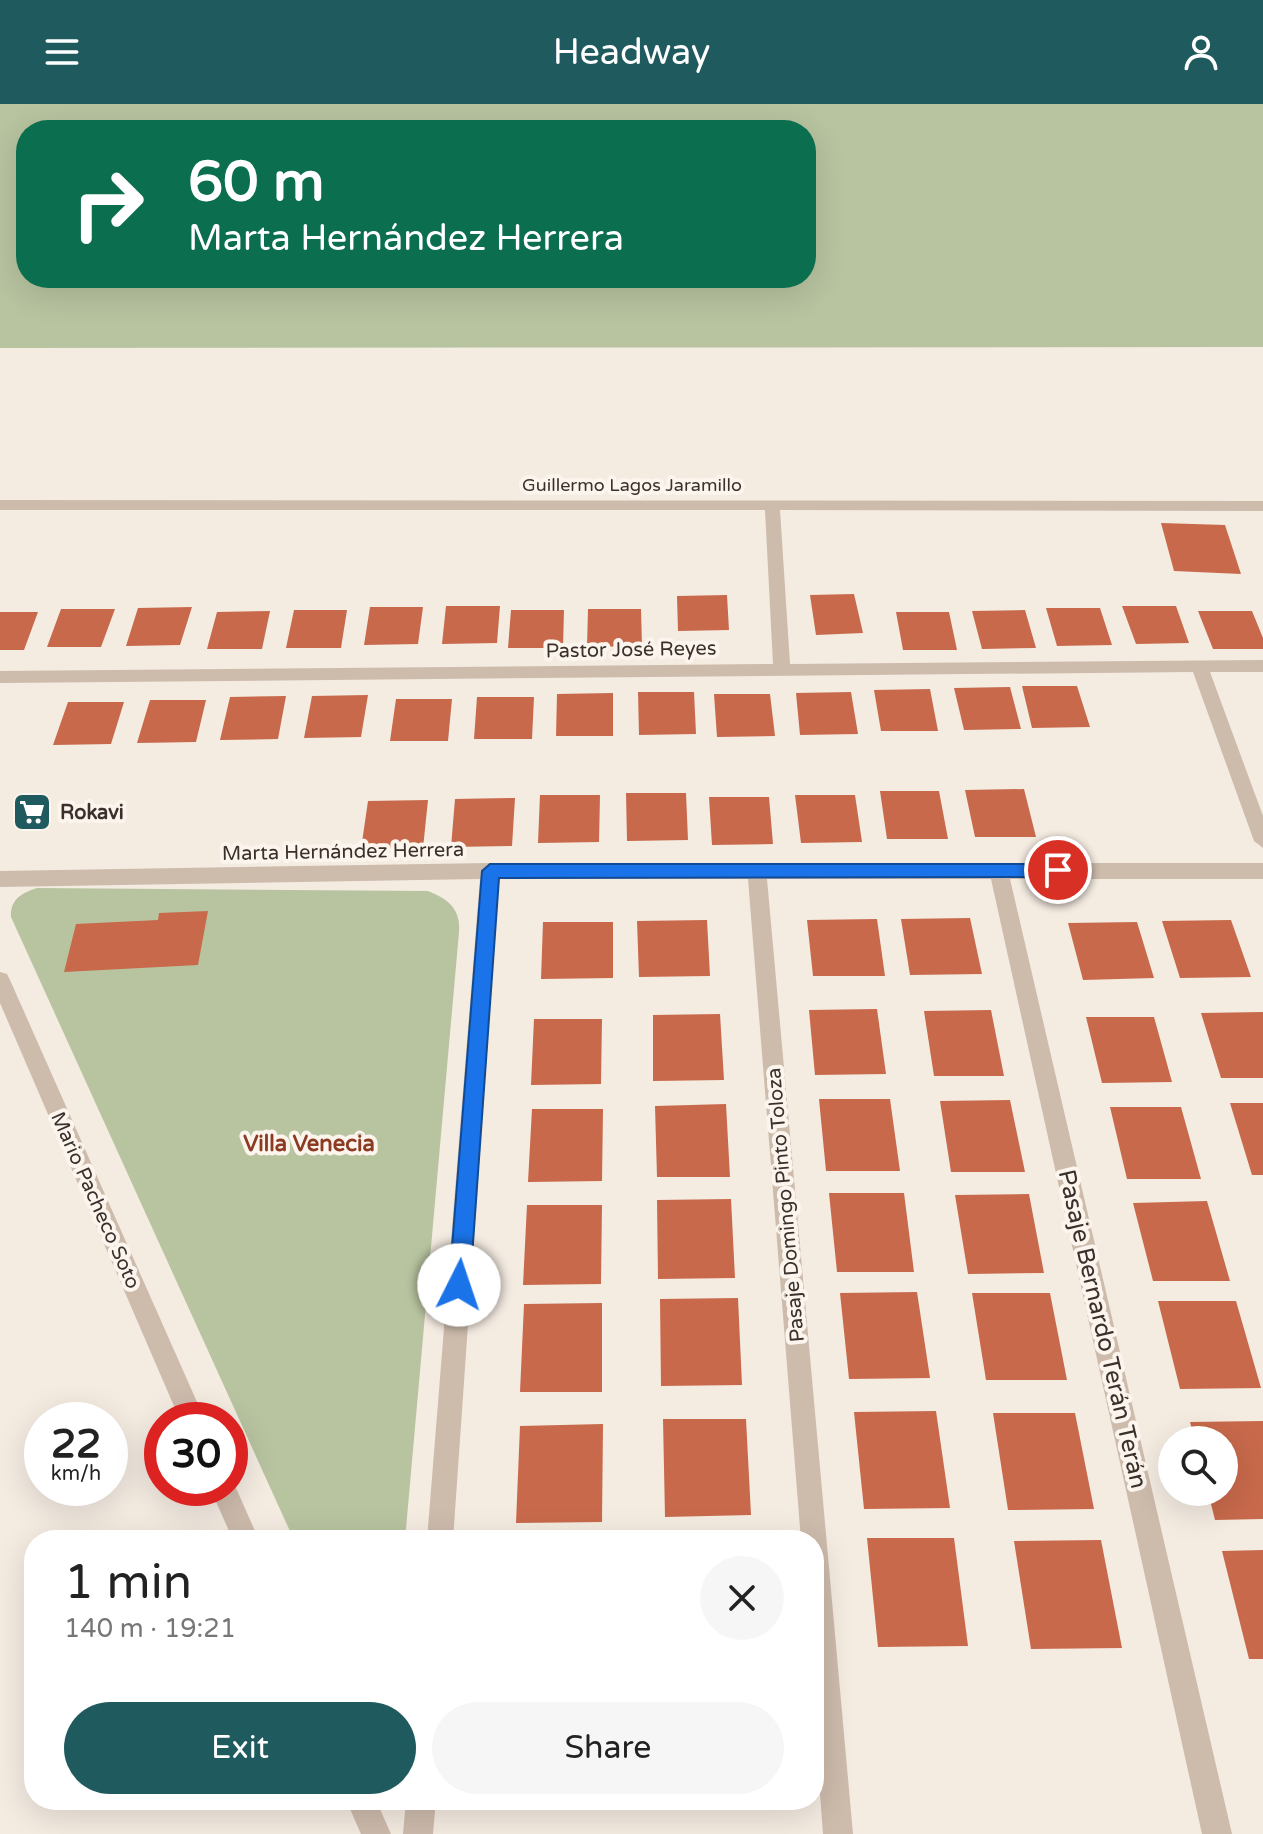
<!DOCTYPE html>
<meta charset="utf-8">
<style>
:root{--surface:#fff;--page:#f6f6f6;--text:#222;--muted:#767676;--accent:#1f5a5e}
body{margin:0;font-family:"Varela Round",sans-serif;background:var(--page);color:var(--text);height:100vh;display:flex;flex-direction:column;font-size:30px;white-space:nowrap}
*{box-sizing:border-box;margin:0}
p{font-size:26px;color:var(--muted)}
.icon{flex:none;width:44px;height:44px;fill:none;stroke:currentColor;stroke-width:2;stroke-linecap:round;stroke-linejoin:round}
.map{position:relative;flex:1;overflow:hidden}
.side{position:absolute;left:24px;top:1426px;width:800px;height:280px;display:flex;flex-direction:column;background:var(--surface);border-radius:32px;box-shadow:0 8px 32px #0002}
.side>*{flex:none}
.guide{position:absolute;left:16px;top:16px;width:800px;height:168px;border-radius:32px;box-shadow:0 8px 32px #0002;background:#0b6e4f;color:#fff;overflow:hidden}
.buttons{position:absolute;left:1158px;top:1322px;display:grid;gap:16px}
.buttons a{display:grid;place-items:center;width:80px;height:80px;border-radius:50%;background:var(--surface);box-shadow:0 8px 32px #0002;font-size:40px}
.speed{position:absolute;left:24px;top:1298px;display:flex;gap:16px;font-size:40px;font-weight:700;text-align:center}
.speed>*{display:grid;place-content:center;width:104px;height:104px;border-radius:50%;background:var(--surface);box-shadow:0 8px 32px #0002;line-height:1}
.speed small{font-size:20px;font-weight:400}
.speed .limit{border:12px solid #d22;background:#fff;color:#111}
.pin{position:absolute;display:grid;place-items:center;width:68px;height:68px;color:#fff;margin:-34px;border:4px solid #fff;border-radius:50%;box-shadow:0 2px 8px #0007}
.me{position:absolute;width:88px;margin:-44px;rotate:4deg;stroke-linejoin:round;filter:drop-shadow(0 0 6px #0008)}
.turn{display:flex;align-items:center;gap:28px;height:168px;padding:0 40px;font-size:36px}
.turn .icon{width:104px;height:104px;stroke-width:2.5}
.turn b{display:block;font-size:56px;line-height:68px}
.round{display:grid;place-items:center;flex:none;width:84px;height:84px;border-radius:42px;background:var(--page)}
.headline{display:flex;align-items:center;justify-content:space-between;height:136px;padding:0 40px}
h1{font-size:48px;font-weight:600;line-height:60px}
.button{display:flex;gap:16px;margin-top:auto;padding:16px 40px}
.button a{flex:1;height:92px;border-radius:48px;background:var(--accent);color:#fff;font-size:32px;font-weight:600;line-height:92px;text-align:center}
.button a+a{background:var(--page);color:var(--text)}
header{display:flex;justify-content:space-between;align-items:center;height:104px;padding:0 40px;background:var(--accent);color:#fff;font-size:36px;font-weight:600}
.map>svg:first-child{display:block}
</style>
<header><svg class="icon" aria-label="menu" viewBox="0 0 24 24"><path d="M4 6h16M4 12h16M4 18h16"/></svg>Headway<svg class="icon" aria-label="person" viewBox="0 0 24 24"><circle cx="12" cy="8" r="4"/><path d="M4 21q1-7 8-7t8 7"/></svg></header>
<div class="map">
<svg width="1263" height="1730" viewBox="0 0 1263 1730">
<rect width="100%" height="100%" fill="#f4ebe1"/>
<path fill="#b8c4a0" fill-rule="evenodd" d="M0,0H1263V243L0,244ZM26,26H806V174H26Z
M37,784L428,787C448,795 461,805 459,828L405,1436H294L11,813C10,795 22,789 37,784Z"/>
<path fill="#c8694b" d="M1161,419L1225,421L1241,470L1174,467Z
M854,490L863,529L816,531L810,491Z
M727,491L729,526L678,527L677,492Z
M446,502H500L497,539L442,540Z
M1122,502H1176L1189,539L1136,540Z
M192,503L180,541L126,542L138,504Z
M370,503H423L418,540L364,541Z
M1046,504H1100L1112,541L1057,542Z
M61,505H115L101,543H47Z
M588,505H641L642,542L587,543Z
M294,506H347L341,544H286Z
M511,506H564L563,544H508Z
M1025,506L1036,544L982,545L972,507Z
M270,507L262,545H207L217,508Z
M1198,507H1252L1263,534V545H1213Z
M0,508H38L24,546H0Z
M896,508H949L957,546H903Z
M1022,582H1077L1090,623L1032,624Z
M1010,583L1021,625L964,626L954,584Z
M930,585L938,627H881L874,586Z
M638,588H694L696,630L639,631Z
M851,588L858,630L800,631L796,589Z
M613,589V632H556L557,590Z
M714,590H770L775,632L717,633Z
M368,591L361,633L304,634L312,592Z
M286,592L278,635L220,636L230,593Z
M477,593H534L532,635H474Z
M396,595H452L448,637H390Z
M150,596H206L196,638L137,639Z
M68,598H124L111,640L53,641Z
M1024,685L1036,733H975L965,686Z
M880,687H939L948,735H887Z
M626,689H686L688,736L627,737Z
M540,691H600L599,738L538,739Z
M795,691H855L862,738L801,739Z
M709,693H769L773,740L712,741Z
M515,694L512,742L451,743L455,695Z
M428,696L423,744L361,745L368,697Z
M208,807L198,861L64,868L76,820L158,816L159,809Z
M970,814L982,870L910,871L901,815Z
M877,815L885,872H813L807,816Z
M707,816L710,872L639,873L637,817Z
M1231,816L1251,873L1180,874L1162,817Z
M543,818H613V874L541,875Z
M1137,818L1154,874L1083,876L1068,819Z
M877,905L886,970L815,971L809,906Z
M991,906L1004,972H934L924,907Z
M1263,908V974H1221L1201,909Z
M720,910L724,976L653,977V911Z
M1086,913H1154L1172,978L1102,979Z
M534,915H602L601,980L531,981Z
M819,995H890L900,1067H826Z
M1010,996L1025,1068H951L940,997Z
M1230,999H1263V1071H1252Z
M726,1000L730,1073H657L655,1002Z
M1110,1003H1181L1201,1075H1127Z
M532,1005H603L602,1077L528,1078Z
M829,1089H904L914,1168H837Z
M1029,1090L1044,1169L968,1170L955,1091Z
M731,1095L735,1174L658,1175L657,1096Z
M1207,1097L1230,1177H1153L1133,1099Z
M527,1101H602L601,1180L523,1181Z
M917,1188L930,1274L849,1275L840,1189Z
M972,1189H1050L1067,1276H986Z
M738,1194L742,1281L661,1282L660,1195Z
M1158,1197H1236L1261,1284L1180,1285Z
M602,1199V1288H520L524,1200Z
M936,1307L950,1404L864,1405L854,1308Z
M993,1309H1075L1094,1405L1008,1406Z
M663,1315H746L751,1411L665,1413Z
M1263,1317V1415L1215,1416L1208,1388H1224V1336H1195L1190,1318Z
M603,1320L602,1418L516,1419L520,1322Z
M867,1434H954L968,1542L878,1543Z
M1101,1436L1122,1544L1031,1545L1014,1437Z
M1263,1446V1555H1249L1222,1447Z"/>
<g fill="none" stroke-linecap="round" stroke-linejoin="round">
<path fill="#cdbbac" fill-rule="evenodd" d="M0,396L1263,397V407L780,406L790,560L1263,556V568H1210L1263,712V744L1254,737L1193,568L0,579V567L773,560L765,406H0Z
M490,759H1263V775H1010L1232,1730H1202L991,775H767L853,1730H823L814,1610V1436H801L748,775H499L453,1436H427L480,775L0,783V767Z
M0,868L7,870L10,876L205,1316H180L0,899Z
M230,1374L232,1375L259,1436H233L210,1384H230Z
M346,1696H376L391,1730H361Z
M406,1696H436L433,1730H403Z"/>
</g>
<path fill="#1a73e8" stroke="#114b97" stroke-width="2" d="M490,760H1058L1066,766L1058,773L499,774L470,1181L467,1188L459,1191L452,1188L449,1181L482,767Z"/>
<defs>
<g id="supermarket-square" transform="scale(2)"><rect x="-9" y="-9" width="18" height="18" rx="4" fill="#1f5a5e" stroke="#fbf5ee"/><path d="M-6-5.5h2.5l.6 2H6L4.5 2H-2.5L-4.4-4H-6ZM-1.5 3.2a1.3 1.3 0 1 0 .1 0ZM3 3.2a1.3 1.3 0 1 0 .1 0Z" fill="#fff"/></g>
</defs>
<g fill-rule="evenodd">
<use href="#supermarket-square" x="32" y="708"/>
</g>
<g text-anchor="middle" stroke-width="8" stroke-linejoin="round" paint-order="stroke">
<g font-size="18" fill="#3b302b" stroke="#fbf5ee">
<text x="632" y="387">Guillermo Lagos Jaramillo</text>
</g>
<g font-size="20" fill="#3b302b" stroke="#fbf5ee">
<text transform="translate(631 545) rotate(-1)" y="7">Pastor José Reyes</text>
<text transform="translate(343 747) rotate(-1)" y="7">Marta Hernández Herrera</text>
<text transform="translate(96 1096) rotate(66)" y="7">Mario Pacheco Soto</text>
<text transform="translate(785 1101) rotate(-95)" y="7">Pasaje Domingo Pinto Toloza</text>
</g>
<g font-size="20" font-weight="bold" fill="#3b302b" stroke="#fbf5ee" text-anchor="start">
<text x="60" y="715">Rokavi</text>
</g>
<g font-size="22" font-weight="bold" fill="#8c3b22" stroke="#fbf5ee">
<text x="309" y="1047">Villa Venecia</text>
</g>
<g font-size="24" fill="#3b302b" stroke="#fbf5ee">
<text transform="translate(1103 1225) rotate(77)" y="8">Pasaje Bernardo Terán Terán</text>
</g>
</g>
</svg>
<div class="buttons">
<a><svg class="icon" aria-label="search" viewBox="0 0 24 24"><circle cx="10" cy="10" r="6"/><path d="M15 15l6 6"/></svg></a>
</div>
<div class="speed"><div>22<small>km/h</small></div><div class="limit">30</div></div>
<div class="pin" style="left:1058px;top:766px;background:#d93025"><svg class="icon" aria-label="arrive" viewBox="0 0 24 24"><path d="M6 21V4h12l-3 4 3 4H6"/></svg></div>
<svg class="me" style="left:459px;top:1181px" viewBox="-20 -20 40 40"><circle r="19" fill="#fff"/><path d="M0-13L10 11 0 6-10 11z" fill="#1a73e8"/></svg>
<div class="guide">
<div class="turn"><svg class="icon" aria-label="right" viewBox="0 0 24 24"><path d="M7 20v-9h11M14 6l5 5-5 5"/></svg><div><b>60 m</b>Marta Hernández Herrera</div></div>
</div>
<section class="side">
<div class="headline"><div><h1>1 min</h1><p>140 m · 19:21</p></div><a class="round"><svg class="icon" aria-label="close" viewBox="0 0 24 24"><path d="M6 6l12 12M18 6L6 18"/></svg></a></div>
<div class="button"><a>Exit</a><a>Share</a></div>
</section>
</div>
